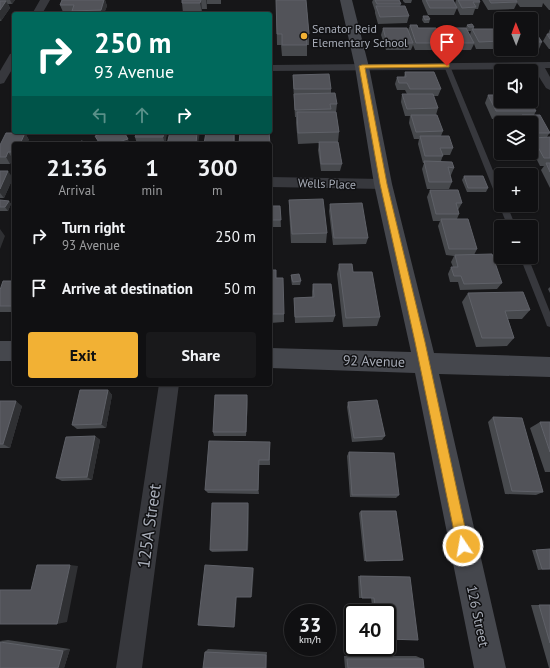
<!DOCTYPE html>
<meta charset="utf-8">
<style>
:root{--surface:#101012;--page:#19191b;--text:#f1f3f6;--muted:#9c9d9f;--line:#303032;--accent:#f2b134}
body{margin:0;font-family:"PT Sans",sans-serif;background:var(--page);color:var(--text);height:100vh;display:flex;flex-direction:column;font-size:15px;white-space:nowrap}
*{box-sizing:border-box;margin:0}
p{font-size:13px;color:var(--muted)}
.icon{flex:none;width:22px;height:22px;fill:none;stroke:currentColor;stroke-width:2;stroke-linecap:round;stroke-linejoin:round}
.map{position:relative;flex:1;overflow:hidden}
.panel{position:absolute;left:12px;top:142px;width:260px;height:244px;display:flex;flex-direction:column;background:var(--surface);border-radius:4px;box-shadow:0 1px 3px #0004,0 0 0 1px var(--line)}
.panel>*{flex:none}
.banner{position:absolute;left:12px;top:12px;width:260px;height:122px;border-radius:4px;box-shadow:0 1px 3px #0004,0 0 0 1px var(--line);background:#00695c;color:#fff;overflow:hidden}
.needle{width:26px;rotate:359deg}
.controls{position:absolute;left:494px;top:12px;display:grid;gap:8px}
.controls a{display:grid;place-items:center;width:44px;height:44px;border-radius:4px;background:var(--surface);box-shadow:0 1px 3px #0004,0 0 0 1px var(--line);font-size:20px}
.speed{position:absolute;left:284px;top:604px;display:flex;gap:8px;font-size:20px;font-weight:700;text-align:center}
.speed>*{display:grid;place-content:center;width:52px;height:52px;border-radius:50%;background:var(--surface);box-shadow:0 1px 3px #0004,0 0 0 1px var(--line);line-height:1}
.speed small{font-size:10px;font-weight:400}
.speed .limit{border:2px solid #111;border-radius:6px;background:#fff;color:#111}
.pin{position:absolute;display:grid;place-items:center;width:34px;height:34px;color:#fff;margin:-41px -17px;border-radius:50% 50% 50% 0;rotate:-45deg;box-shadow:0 0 4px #0007}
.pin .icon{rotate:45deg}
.me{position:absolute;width:44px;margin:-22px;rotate:348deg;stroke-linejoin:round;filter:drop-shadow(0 0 3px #0008)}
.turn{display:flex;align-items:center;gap:14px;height:84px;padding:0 16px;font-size:18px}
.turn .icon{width:52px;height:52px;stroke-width:2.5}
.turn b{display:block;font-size:28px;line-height:34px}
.lanes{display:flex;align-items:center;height:38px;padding:0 16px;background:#0003;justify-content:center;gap:20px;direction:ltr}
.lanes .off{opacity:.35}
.eta{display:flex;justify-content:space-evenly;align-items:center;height:68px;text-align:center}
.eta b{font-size:24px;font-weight:800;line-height:28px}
.primary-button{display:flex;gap:8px;margin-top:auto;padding:8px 16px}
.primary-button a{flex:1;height:46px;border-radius:4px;background:var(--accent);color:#111;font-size:16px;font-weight:800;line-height:46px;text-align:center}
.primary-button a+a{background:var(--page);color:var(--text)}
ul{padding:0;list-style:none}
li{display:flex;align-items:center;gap:12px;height:52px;padding:0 16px}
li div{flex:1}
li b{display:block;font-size:15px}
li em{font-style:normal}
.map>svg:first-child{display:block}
</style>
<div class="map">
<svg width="550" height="668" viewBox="0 0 550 668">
<rect width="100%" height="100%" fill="#161618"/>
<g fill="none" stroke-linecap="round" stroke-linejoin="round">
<path fill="#37383d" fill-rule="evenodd" d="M447,64L450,66L501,190V202L497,199L444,66Z
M500,203L501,205H507L516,227H508L499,205Z
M520,257H528L550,312V327L547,326L546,323Z"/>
<path fill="#37383d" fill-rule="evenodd" d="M40,0H50L42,14H32Z
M14,53V66L4,83L0,84V71L10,54Z
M550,62V68H545L550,77V90L546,88L534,69L270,71V65Z
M270,177L383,179L388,181L390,184L388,187L383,189L270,187Z
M159,384H179L142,668H116Z"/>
<path fill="#45474d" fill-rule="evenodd" d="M340,0H352L369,67L392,184L434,353L550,357V377L439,374L506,668H474L415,373L270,368V348L411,352L374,184L355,67Z
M0,341H14V361H0Z"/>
</g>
<path fill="#47494d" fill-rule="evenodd" d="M0,0H15L12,4H8L10,8L1,21H0Z
M62,0H105L107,6L104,13L105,14H60L73,13L72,12H63L60,5Z
M182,0H221V4H207V9H202V13H183L182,3Z
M276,0H306L309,34V45H307V56H282L281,45H277Z
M373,0H399L401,4L400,6L409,16L407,23L378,24L375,13V11L372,2Z
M403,0H412L411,3H405L403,1Z
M422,0H453L455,4L456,0H479L480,2L478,9H475L473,15H460L457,8L454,15H428L422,1Z
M482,0H550V10H549L543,3L542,7H520L517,3L514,9L488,10Z
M423,16L430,19L429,23H424L422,20Z
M410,25L439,35L441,28H466L467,25L474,27V29L501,36V49H476L474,44L471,50H445L442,43L440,50H415L413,45L411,50H386L381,35L383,28L408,30ZM468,31H471L470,35Z
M531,27L542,42L539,49L525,50V49H531Z
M550,29V49H549L543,41L547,34H548Z
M496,71H501V94L493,79Z
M405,72L441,89L438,96H433L438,108L436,115L443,131L441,136L453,148L450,155H443L441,161L454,168L451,175H450L452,182L449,189H427L422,169L424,163H423L418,144L419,139H414L409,123L410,116H405L401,102L402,94H407L405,90H397L395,84L397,77H404Z
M293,75L331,89V93L337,104L336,112L339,132L338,142L342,164L340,171H321L318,150L319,143L298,144L296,123V117H295L293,82Z
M488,95L536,111L534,115L550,132L547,137H550V188L541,170L544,166H540L531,148V142L532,140H531V123H519L521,119H492L485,103Z
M167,132L165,144H137L135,137Z
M25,133L29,140L14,144V159H13L10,164H0V145Z
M0,171L13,178L4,198H0Z
M464,176L488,188L486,192H467L462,180Z
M430,190L462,203L458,210L459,214L457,219L477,249L474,255L502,283L497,289L460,290L458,282H450L448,274L451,267H453L451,262L454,256L446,255L438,226L440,221H433L427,197Z
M0,200L9,201L11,204L8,211H0Z
M289,200L327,233L326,243H291L289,210Z
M330,204L368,238L366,244L333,245L329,211Z
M270,206H280L281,227H270Z
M339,264L353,272L380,317L377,326L343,327L337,274Z
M270,270L276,278L284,314V322L270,323Z
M291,275L301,281L300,285H292L291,279Z
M14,281V312H0V290Z
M313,284L335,316L333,322L295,323L294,304V298L312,297V291Z
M550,287V293L548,289Z
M468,293L530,310L522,319H508L514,338L507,346L476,347L462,302Z
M108,390L112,395L106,428L77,429L72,425Z
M248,399L246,436H214L213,432Z
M0,401L22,406L10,448H0Z
M348,402L385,436L382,440L352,442L347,407Z
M493,417L543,492L536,495L505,494L488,422Z
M540,422H550V472H545L530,428Z
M95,436L100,440L92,480L62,481L56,478Z
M270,447V465H259V494L208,493L205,490Z
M349,452L399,495L396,498L350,497L347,456Z
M249,505L248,551L212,552L210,550Z
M361,511L403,560L400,561H364L359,513Z
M532,550H536L550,569L538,570Z
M358,576H360L410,577L387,613H373L371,598H359Z
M531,605H550V668H549Z
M8,640L70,649L64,668L0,641Z
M208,649L267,652L266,668L205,652Z
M344,656H416L423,659L424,668H345Z"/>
<path fill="#2f3033" d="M10,0H15L12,4Z
M104,0H105L107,6L104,14H102L101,10Z
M201,0L202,9V13L200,3Z
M206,0H207V9Z
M6,1L10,8L1,21L0,18V10Z
M164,132H167L165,144L163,137Z
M197,132H200L198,144H196Z
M234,132H235V144H234Z
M25,133L29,140L27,144H20Z
M128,139L130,144H112Z
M8,152L13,159L10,164L6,157Z
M8,171L13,178L4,198L0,193V189Z
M9,201L11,204L8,211L5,207Z
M0,229L5,236L0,249Z
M108,390L112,395L106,428L101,424Z
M247,395L248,399L246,436V432Z
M16,401L22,406L10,448L3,444Z
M95,436L100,440L92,480L87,477Z
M259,460V494L258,490Z
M248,503L249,505L248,551L247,550Z
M70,565L78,566L67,622L57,624Z
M253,568L254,569L252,597H251Z
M237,596L235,626L234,627L236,597Z
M70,649L64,668H58L63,651Z"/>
<path fill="#525359" stroke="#5f6168" d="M62,0H104L101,10L72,11L74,5H60Z
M182,0H201L200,3H182Z
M276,0H306L309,34H306L307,45H282V34H277Z
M375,0H399L401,4H377Z
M426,0H453L457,8H430Z
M458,0H479L480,2H473L476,7L462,8Z
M489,0H516L517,2L491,3Z
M0,1H6L0,10Z
M376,6H405L409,16L380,17Z
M105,13V14H60Z
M423,16H428L430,19L425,20Z
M472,24L474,27H469L467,25Z
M410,25H417L418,28H436L443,43H416Z
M531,27H532L542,42H531Z
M383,28H407L413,43H387Z
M441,28H466L474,43H448Z
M472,29H497L501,36V41L479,42Z
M547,34H550V39Z
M496,71H501V80Z
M405,72H434L441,89H410L407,83H399L397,77H406Z
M329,74L331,89H294L293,75Z
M335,93L337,104H330L331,109L295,110L294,94Z
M402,94H433L438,108L407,109Z
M488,95H501V101H530L536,111H496Z
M297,112H336L339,132L298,133Z
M411,115H437L443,131L416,132Z
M522,115H540L550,133H531V123H527Z
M107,132H124L128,139L112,144H100L95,136Z
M137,132H164L163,137H135Z
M170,132H197L196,144H167Z
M206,132H234V144H204Z
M240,132H269L270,144H239Z
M6,133H25L20,144H14V152H8L6,157H0V145Z
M420,136H449L453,148H440L443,156H425Z
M550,137V158H544L533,138Z
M81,141L94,144H78Z
M319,142H338L342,164H321Z
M424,161L452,162L454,168L448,167L452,182H429Z
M546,163H550V172Z
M0,171H8L0,189Z
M464,176H483L488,188H468Z
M430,190H458L462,203H456L459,214H436Z
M323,199L327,233L292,234L289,200Z
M0,200L9,201L5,207H0Z
M362,203L368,238H334L330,204Z
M270,206H280L281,220H270Z
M441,219H468L477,249H449Z
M492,254L502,283L464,284L461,276H454L451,267H458L455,255Z
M339,264H352L353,272H372L380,317L346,318Z
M270,270H276V278H283L284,314H270Z
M299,274L301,281L293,282L291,275Z
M3,281H14V306H0V290Z
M313,284H331L335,316L295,317L294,298L314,297Z
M523,292L530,310L505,311L514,338H482L468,293Z
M80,390H108L101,424L72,425Z
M215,395H247L246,432H213Z
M377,400L385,436L354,438L348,402Z
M0,401H16L3,444H0Z
M493,417L522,418L543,492L512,491Z
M540,422H550V452Z
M95,436L87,477L56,478L66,437Z
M209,441L270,442L269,460H259L258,490H205Z
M349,452L394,453L399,495H352Z
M212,503H248L247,550H210Z
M361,511H396L403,560L366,561Z
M550,549V569H542L536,550Z
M37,565H70L57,624H0V590H31Z
M205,565L253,568L251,597H236L234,627L198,625Z
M360,576L410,577L418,640L387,639V613H376L374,598H362Z
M539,605H550V643Z
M0,642L63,651L58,668H0Z
M205,652L266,655V668H203Z
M347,659H423L424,668H348Z"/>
<path fill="#f2b134" stroke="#9d7322" d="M447,64H449V67L365,68L387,184L425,342L469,546L467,550L463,552L459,550L457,546L415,342L380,184L359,66L362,65Z"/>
<circle fill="#f2b134" stroke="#111113" stroke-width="1.5" cx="304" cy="36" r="4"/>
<g text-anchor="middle" stroke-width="3" stroke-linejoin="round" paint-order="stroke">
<g font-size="12" fill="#a8adb8" stroke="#111113" text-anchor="start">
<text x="312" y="33">Senator Reid<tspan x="312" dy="14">Elementary School</tspan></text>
</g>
<g font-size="12" fill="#a8adb8" stroke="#111113">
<text transform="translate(327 184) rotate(2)" y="4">Wells Place</text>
</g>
<g font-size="14" fill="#a8adb8" stroke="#111113">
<text transform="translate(374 361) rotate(2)" y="5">92 Avenue</text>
<text transform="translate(478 616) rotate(78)" y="5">126 Street</text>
</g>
<g font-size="17" fill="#a8adb8" stroke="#111113">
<text transform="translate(149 526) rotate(-82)" y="6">125A Street</text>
</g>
</g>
</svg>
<div class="controls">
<a><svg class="needle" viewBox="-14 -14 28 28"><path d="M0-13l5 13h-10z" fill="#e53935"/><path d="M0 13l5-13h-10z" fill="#9c9d9f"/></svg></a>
<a><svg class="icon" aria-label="sound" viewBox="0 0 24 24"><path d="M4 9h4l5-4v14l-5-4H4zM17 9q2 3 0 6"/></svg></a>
<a><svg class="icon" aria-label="layers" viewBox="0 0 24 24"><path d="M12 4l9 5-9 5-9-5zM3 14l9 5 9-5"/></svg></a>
<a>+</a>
<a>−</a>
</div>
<div class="speed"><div>33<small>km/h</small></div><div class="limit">40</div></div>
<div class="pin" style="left:447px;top:66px;background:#d93025"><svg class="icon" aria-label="arrive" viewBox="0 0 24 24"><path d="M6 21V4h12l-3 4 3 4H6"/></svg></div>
<svg class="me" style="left:463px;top:546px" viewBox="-20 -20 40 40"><circle r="17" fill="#f2b134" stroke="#fff" stroke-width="3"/><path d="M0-11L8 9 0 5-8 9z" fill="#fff"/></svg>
<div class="banner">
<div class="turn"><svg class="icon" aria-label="right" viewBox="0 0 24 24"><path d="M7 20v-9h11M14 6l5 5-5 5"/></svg><div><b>250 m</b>93 Avenue</div></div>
<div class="lanes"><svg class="icon off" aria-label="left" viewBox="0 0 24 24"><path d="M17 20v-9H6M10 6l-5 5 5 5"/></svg><svg class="icon off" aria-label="ahead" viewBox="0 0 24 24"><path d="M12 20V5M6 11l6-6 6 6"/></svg><svg class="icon" aria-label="right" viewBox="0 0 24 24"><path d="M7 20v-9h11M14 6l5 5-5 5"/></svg></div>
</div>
<section class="panel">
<div class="eta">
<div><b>21:36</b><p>Arrival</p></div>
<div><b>1</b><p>min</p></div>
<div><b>300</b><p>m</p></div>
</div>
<ul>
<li><svg class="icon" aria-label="right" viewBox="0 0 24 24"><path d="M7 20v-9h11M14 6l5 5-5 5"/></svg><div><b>Turn right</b><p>93 Avenue</p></div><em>250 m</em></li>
<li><svg class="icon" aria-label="arrive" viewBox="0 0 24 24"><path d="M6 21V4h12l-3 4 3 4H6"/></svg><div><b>Arrive at destination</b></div><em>50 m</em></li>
</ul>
<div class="primary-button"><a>Exit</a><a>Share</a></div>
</section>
</div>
